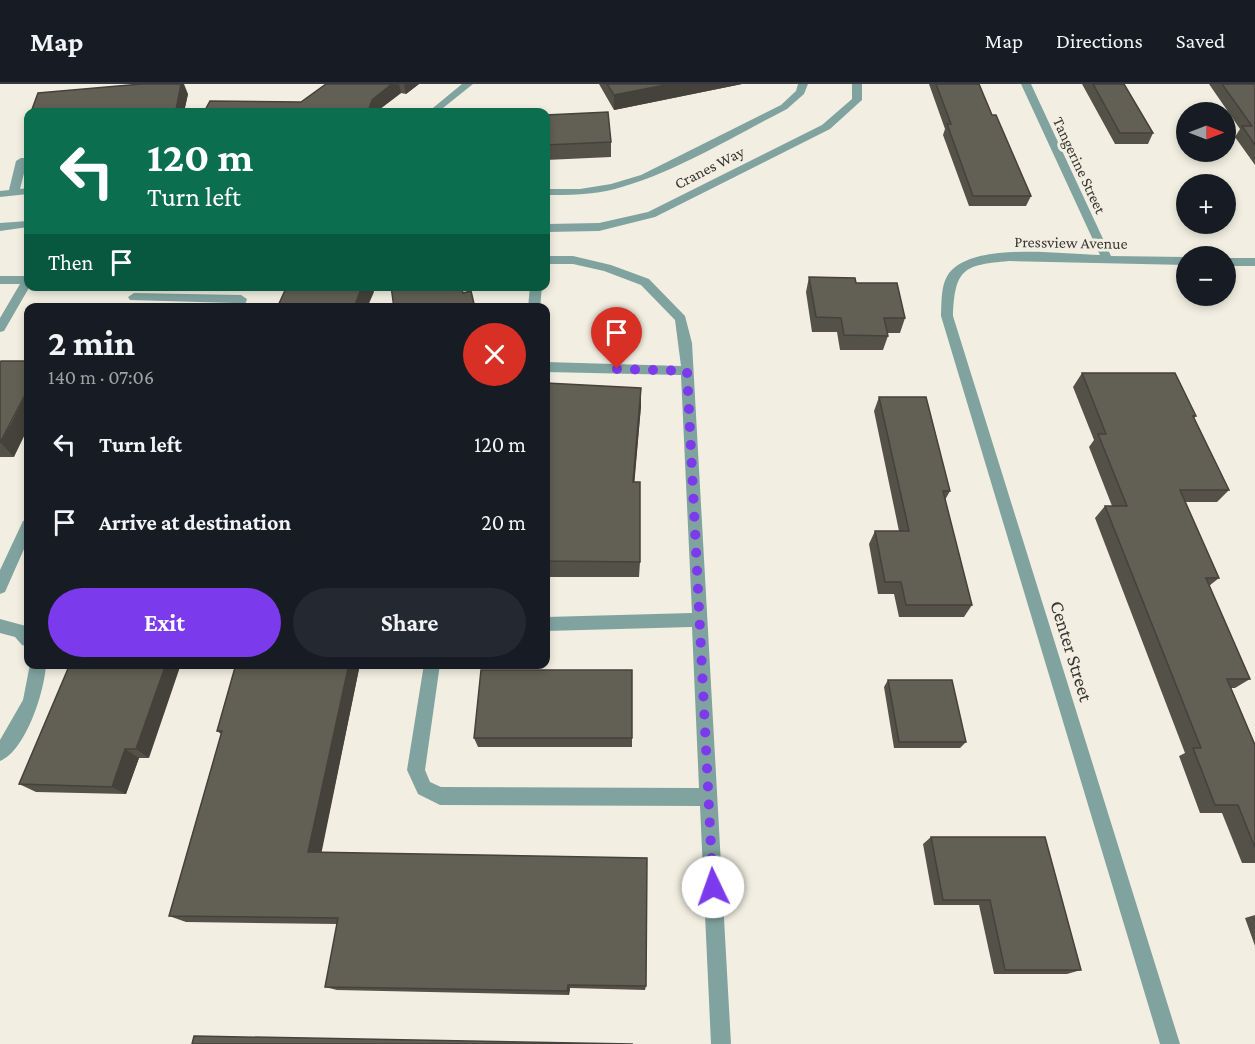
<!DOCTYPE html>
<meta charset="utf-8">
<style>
:root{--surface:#171b24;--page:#242831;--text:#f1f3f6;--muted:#9ea1a6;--line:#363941;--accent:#7c3aed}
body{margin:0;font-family:"Crimson Pro",serif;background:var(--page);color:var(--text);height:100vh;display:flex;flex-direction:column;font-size:22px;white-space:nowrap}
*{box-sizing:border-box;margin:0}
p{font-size:20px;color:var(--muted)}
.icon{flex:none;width:33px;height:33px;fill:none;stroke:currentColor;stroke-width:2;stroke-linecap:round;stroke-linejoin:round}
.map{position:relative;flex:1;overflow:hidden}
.sheet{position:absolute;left:24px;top:219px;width:526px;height:366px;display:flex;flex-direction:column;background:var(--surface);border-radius:12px;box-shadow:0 3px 9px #0003}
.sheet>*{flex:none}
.banner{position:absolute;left:24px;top:24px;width:526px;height:183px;border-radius:12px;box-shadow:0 3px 9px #0003;background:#0b6e4f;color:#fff;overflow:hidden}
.needle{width:39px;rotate:90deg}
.controls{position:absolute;left:1176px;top:18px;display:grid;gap:12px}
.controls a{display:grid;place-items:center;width:60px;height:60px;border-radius:50%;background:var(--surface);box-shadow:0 3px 9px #0003;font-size:30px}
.pin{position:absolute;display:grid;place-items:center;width:51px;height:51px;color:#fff;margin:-62px -26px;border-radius:50% 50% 50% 0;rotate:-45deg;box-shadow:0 0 6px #0007}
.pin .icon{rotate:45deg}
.me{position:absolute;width:66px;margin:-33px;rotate:357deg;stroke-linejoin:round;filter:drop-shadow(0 0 4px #0008)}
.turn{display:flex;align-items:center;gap:21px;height:126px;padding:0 24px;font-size:27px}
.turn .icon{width:78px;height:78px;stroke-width:2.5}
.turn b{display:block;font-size:42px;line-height:51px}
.then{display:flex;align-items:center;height:57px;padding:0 24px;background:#0003;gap:12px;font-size:22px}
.round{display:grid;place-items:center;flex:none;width:63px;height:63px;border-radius:32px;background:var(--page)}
.headline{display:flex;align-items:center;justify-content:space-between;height:102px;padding:0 24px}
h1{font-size:36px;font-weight:700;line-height:45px}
.button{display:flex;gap:12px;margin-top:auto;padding:12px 24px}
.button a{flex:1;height:69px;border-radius:36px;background:var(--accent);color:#fff;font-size:24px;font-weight:700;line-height:69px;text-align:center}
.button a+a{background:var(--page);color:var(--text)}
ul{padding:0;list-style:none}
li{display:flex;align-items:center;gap:18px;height:78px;padding:0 24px}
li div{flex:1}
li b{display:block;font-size:22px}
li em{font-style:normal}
header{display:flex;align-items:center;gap:36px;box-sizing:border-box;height:84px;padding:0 30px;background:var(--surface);border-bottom:2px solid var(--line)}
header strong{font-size:28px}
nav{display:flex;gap:33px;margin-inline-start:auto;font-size:21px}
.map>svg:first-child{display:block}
</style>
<header>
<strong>Map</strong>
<nav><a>Map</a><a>Directions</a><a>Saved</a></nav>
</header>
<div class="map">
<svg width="1255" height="960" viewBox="0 0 1255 960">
<rect width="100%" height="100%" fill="#f2efe2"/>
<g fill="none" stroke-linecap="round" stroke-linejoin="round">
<path fill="#81a39f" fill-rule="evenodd" d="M462,0H473L438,28H428Z
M798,0H808L804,10L787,25C734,52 673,90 615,105C592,111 569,111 546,111V105H580L611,100L641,91L781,21L796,7Z
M852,0H862V16L830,45L655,133L599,147L546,148V140L599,139L648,128L822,41L852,15Z
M1021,0H1031L1111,172L1186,173V181L1009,177C963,181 955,185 953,232L1180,960H1160L941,232C942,216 940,195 954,184C983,159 1063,170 1100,171Z
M21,74H28L20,105L28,104V110L0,113V107L9,106L16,77Z
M28,137V143L0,147V139Z
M546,172H573L611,181L649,195L685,232L692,259L731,960H711L700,722L440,721L418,710L407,686L424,580H440L425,686L430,698L441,703L699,704L692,543L546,547V533L692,529L681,291L546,288V278L681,282L675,236L641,201L604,187L573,180H546Z
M1226,174H1255V182H1226Z
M0,192H28L30,202L4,247L0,248V234L20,200H0Z
M530,202H542L540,224H528Z
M134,209L241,211L247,215L244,224H232L234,219L130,216L128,213Z
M28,435V456L5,508L0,510V486L23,437Z
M0,535L26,542L28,545V563L22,561L15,553L0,549Z
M30,580H46C45,606 26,667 0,677V656L23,616Z"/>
</g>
<path fill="#545248" d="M326,0H419L406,10L401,9L376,28H204L301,18Z
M599,0H742L614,26Z
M929,0H979L992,31L1031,112L1026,122H969L943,51L945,45Z
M1082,0H1124L1153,49L1148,60H1115Z
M1209,0H1255V81L1235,53L1240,45Z
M188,10L184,28H31Z
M546,31L611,58V73L546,76Z
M809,193L856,199L905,234L900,249H887L888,252L883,266H840L837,248H812L806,208Z
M0,279L14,373H0Z
M1082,289L1196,332L1194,334L1229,406L1217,418H1185L1219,494L1209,502L1250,595L1235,604H1231L1255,661V779H1242L1222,729H1200L1179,672L1185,669L1095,434L1105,422H1112L1089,363L1094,356L1073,303Z
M546,299L641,322L634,398L640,478L639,493H546Z
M879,313L950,407L945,416L972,521L964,533H899L894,510H878L869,460L875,447H899L874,327Z
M70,580L149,674H139L126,710L36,708L19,700Z
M236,580H360L321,768L646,902L645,906L570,904L569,911L337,906L325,903L337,840L186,838L169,832L221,650L217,647Z
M632,586V663H478L474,654Z
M888,596L966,658L960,664H894L884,603Z
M931,753L1081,886L1067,890H994L979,821H934L923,760Z
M1255,831V862L1245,834Z"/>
<path fill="#45423b" d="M181,0H184L188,10L184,28H177L176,26Z
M392,0H399L401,9L376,28H368L372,16Z
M404,0H419L406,10Z
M670,0H742L614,26V11Z
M362,202H372L374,208L367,224H354Z
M641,304V322L633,415V398Z
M28,305V344L14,373L1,359Z
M166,580H181L149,674L136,665Z
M349,580H360L320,776L308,768Z
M125,665L139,674L126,710L112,703Z
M568,901L570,904L569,911L567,907Z"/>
<path fill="#625f54" stroke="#45423b" stroke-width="1.5" d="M141,0H181L176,26L153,28H31L38,9Z
M326,0H392L372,16L368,28H204L210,17L301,18Z
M607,0H670L614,11Z
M936,0H979L992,31H996L1031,112H973L947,40H951Z
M1093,0H1124L1153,49H1120Z
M1222,0H1255V61L1242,42H1252Z
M608,28L611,58L546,61V31Z
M809,193L855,194L856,199H897L905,234H884L888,252L844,251L841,234L816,233Z
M287,202H362L354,224H277Z
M391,202H461L463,209L471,207L475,224H394Z
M1,277H28V305L0,359V279Z
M1082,289H1175L1196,332H1193L1229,406H1180L1219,494H1206L1250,595H1227L1255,661V764L1238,721H1215L1193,664H1201L1105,422H1127L1098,350H1106Z
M546,299L641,304L633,398H640V478L546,477Z
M879,313H926L950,407H943L972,521H906L901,498H885L875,447H909Z
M70,580H166L136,665H125L112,703L19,700Z
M236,580H349L308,768L647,774L646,902L568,901L567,907L325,903L338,834L169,832L222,647H217Z
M481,586H632V654H474Z
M888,596H952L966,658H899Z
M931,753H1045L1081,886H1005L990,816H943Z
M194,952L633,960H192Z"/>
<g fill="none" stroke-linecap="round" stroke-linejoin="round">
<path stroke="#7c3aed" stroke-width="10" stroke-dasharray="0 18" d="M617,285L687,287L713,803"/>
</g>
<g text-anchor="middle" stroke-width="6" stroke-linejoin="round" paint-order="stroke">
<g font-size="16" fill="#393833" stroke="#f2efe2">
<text transform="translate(1080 81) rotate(65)" y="6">Tangerine Street</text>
<text transform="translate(709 83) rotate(-27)" y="6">Cranes Way</text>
<text transform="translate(1071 158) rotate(1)" y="6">Pressview Avenue</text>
</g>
<g font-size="20" fill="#393833" stroke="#f2efe2">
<text transform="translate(1072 567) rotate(73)" y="7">Center Street</text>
</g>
</g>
</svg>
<div class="controls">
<a><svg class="needle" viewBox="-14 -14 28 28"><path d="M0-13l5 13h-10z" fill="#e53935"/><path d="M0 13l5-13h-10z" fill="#9ea1a6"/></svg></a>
<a>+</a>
<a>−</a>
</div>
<div class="pin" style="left:617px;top:285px;background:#d93025"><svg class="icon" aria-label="arrive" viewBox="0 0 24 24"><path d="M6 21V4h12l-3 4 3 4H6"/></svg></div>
<svg class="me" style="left:713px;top:803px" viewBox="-20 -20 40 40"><circle r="19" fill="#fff"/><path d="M0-13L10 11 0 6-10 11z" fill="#7c3aed"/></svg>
<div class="banner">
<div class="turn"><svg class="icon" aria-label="left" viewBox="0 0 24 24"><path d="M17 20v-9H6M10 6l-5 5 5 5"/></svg><div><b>120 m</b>Turn left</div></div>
<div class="then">Then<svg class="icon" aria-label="arrive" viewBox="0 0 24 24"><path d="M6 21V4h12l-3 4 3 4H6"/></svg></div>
</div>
<section class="sheet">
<div class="headline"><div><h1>2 min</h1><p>140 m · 07:06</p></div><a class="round" style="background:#d93025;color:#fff"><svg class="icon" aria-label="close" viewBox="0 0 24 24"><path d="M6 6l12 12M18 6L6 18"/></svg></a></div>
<ul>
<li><svg class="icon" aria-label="left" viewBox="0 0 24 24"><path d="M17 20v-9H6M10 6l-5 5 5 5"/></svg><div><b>Turn left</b></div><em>120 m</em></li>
<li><svg class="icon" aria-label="arrive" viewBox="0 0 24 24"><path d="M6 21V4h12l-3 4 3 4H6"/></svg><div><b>Arrive at destination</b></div><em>20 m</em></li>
</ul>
<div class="button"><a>Exit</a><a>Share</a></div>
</section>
</div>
